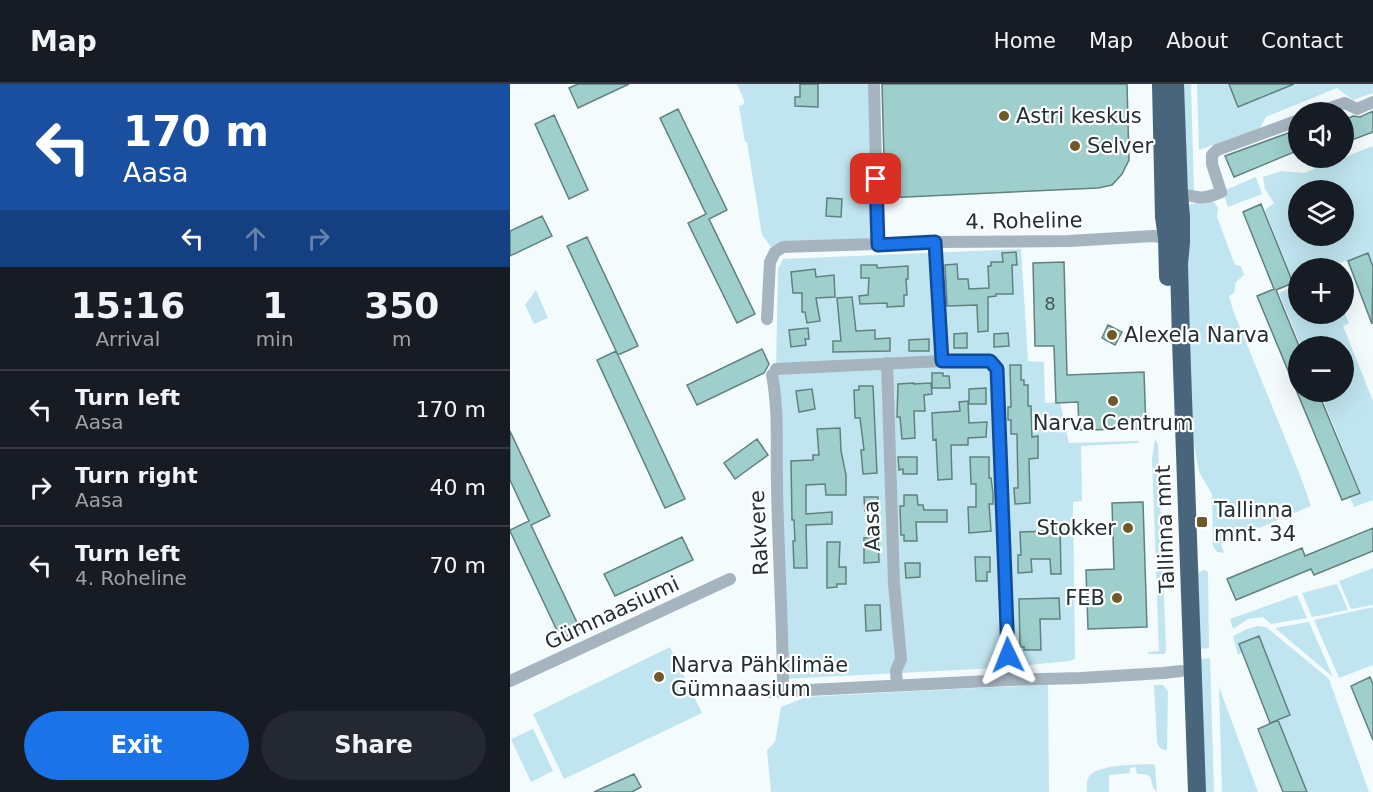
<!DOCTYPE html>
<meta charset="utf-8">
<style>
:root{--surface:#171b24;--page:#242831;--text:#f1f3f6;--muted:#9ea1a6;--line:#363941;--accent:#1a73e8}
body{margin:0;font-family:"DejaVu Sans",sans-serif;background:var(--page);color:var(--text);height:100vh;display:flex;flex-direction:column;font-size:22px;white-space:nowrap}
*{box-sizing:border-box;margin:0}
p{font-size:20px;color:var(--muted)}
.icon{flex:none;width:33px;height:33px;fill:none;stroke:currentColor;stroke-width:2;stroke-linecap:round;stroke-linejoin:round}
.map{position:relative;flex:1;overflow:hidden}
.panel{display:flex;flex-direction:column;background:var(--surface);width:510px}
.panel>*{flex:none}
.hud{background:#1a4fa0;color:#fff;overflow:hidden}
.tools{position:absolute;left:778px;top:18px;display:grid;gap:12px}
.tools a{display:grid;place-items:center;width:66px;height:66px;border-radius:50%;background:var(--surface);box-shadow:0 6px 24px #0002;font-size:30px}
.pin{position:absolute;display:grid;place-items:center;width:51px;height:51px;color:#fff;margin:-26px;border-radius:12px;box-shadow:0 3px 9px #0006}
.me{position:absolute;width:66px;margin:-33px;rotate:358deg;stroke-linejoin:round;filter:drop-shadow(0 0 4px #0008)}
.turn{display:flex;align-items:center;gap:21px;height:126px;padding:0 24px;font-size:27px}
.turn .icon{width:78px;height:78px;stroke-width:2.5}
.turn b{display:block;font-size:42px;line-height:51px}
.lanes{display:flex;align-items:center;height:57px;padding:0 24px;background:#0003;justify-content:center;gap:30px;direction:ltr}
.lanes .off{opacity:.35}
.eta{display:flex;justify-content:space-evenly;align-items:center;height:102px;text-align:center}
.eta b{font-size:36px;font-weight:700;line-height:42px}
.cta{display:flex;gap:12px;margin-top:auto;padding:12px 24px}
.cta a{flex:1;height:69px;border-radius:36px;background:var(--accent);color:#fff;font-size:24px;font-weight:700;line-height:69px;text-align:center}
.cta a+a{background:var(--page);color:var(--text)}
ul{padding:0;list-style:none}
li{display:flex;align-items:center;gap:18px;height:78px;padding:0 24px;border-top:2px solid var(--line)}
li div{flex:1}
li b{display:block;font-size:22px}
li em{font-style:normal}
header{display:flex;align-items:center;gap:36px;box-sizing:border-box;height:84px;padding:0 30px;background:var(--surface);border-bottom:2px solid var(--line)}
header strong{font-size:28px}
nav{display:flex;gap:33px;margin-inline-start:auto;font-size:21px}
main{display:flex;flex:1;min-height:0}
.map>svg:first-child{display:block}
</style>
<header>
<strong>Map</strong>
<nav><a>Home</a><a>Map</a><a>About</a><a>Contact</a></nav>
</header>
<main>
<section class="panel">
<div class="hud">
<div class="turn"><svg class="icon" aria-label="left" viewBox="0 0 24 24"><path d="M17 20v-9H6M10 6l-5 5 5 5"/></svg><div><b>170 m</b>Aasa</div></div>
<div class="lanes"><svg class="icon" aria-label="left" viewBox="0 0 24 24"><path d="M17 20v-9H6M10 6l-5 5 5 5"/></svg><svg class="icon off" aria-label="ahead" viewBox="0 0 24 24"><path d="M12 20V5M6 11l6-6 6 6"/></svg><svg class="icon off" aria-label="right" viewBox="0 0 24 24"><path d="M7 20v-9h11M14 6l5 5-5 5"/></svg></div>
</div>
<div class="eta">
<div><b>15:16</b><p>Arrival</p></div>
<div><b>1</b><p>min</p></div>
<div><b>350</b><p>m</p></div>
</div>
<ul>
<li><svg class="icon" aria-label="left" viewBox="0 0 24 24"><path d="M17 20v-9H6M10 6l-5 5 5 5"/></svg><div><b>Turn left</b><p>Aasa</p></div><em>170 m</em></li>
<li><svg class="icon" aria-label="right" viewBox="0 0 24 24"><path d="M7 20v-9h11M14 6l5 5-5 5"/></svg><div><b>Turn right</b><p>Aasa</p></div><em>40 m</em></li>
<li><svg class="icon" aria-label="left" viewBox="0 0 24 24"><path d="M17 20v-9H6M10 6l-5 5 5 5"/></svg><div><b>Turn left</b><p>4. Roheline</p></div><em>70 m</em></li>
</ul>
<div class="cta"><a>Exit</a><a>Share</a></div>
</section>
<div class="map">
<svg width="863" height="708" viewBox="0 0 863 708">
<rect width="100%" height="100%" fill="#f4fbfc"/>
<path fill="#c0e5f0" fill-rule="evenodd" d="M227,0H362L368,161L265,168L252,151L237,58H235L229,22L234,20V16Z
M671,0H681L684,107H678Z
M687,0H863V9L843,16L827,4L756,33L750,44L689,66Z
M863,62V183L857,169L838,177L809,182L810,184H789V230H834V226L839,239L833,242L863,317V416L844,423L840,413L851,409L810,308H834V262H791L769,209L785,202L755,126L764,119L755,105L753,93L771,87L794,89ZM789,106H834V152H789Z
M746,93L752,110L718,123L713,107Z
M700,117L704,118L708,124L707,133L725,181L731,182L734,191L726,198L724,209L719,212L723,226L790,391L801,422L711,460L714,469L707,468L703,462L702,410L689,388L683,355L675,125L681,120Z
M511,165L518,277L534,278L535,319L550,318L559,359L628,357L629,359L571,362L572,417L563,418L565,575L559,577L488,584L273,595L266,285L268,185L273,175Z
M26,206L38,234L24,240L15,221Z
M645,355L648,360L656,565L655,570H638V568L649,567L642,375Z
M863,484V521L841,525L829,497Z
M693,486L697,487L698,489L699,564L690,565L688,489Z
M827,500L838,526L802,533L792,509Z
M787,511L797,534L761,540L753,533L738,535L723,545L720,535Z
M863,523V581L829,594L804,536Z
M799,538L823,593L765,544Z
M747,542L756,543L819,595L859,708H797L768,637L780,631L729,560L732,568L728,571L723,552L737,545Z
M160,563L192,629L54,695L23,630Z
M700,574L704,708H694L690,575Z
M538,601L539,708H261L257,666L265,658L271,623L296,613L443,605Z
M644,601H653L658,607L657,666C651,666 649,664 647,658Z
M709,603L748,708H712Z
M23,645L43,687L21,698L1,655Z
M639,680L645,681L647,708C636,698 649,690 627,690L625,683L620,684V689L599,691V708H577C577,703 576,698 578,694C586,680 624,681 639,680Z"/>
<path fill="#9ecfcc" stroke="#61817f" stroke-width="1.5" d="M68,0H119L68,24L59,4Z
M290,0H308V23L285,22V13H290Z
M372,0H617L619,76L612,90L602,101L588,104L375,114Z
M719,0H784L728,23Z
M168,25L217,126L199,135L245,230L227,239L178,139L196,130L150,34Z
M863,27V48L834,59V36L843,32L850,33Z
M44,31L78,106L59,115L25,40Z
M789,45V66L724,93L715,72Z
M317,114L332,115L331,133L316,132Z
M751,120L783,199L766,206L789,262V308H808L850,409L832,416L747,212L764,205L733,128Z
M32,132L42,152L0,172V147Z
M77,153L128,262L108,271L57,162Z
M506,168L507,181H502L503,210H486V212L478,213V247L468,248L467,221L437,222L435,181L447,180L448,195H458L459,205L479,204L478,182H481V178H493L492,169Z
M858,169L863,183L862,240L838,177Z
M554,178L557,291L634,288L636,345L569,346L568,318L546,319L544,262H525L523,179Z
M351,181H367V184L398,182V195H396L397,211H394V222L377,223V219L350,220L349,212L358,211L359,194H351Z
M305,185L306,193L324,191L325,213L306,214L310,237L297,239L295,228H292V209H283L281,188Z
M342,213L346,247L365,246V255L380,254V267L323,268V257H331L327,214Z
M598,241L612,248L605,261L592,254Z
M298,244L299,255H295L296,261L281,263L279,246Z
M457,249V264H444V250Z
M498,249L499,262L484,263V250Z
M419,255V267H399V256Z
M252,265L259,280L254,289L187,321L177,301Z
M106,267L175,415L155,424L87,276Z
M500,281H511V296H514V301H518V322H521L522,353L528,352V374L519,375L520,419H518L505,420L504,404H508L507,350H501V336H498V323H501Z
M422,289H433V292H439L440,304H422Z
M404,299V300L421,299L422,310L414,311L415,327H404L405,354L392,355L390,333H387L388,300Z
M349,302H363L367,389L353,390L351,366H354L350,334H345L344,306H349Z
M476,304V320H459V305Z
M302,305L305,325L289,328L286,307Z
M458,317L459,339L477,338L476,353L458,354V361H441L442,395L428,396L426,355L423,356L422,329L450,327L449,318Z
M330,344L331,367L336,391V411H316L315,400L296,401V430L322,428V440L296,441L297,484H284L283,457H285L284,436H282L281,377L303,376V371H309L307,345Z
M0,347L40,432L21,441L70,545L51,555L0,447V446L19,437L0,396Z
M247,355L258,371L225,395L214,379Z
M388,373H407V390H393V385L389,386Z
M460,373H479V394H481L483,409V420H479L481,447L459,449L458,423H466V400H461Z
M394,411H407L408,421H413L414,426H437V438H406L407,457H394V451H391L390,422H394Z
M354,413H368V427H355Z
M633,418L637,543L578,545L576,486L604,485L602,419Z
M539,440H550L551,490H541L540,475H521L522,488L508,489V471H511L510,448L539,447Z
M863,444V467L804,491L801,485L726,516L717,495L792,464L795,472Z
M172,453L183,476L105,512L94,490Z
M368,453L369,478L354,479V454Z
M317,458H330L329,483H336V500H327V503L317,504Z
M465,473H480V488H477V497H466Z
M395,479H410V493L396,494Z
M549,514L550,535H530L531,566H514V563H510L509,515Z
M355,521H370L371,546L356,547Z
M749,552L780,631L760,639L729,560Z
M860,593L863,600V656L841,602Z
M768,636L797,708H773L748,645Z
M124,690L131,703L122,708H84Z"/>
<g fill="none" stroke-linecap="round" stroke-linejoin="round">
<path stroke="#a6b4c0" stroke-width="12" d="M364,0L368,161
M808,28L835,19L847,25L863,18
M669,109C687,114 694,116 711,108L702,80V71L707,66L789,36
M257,235L260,178L265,168L273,163L425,158L559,157L643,152L657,154L664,156
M432,277H480L487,285L499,596
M377,279L384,500L391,575L386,587L387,601
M266,285L432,277L425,158
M262,291C269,327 266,364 267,400C268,469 273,538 273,606
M0,597L220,495
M258,608L499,596L571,594L653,589L671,587"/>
<path stroke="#48657c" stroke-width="18" d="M651,0L654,133L657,154L658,193
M665,0L669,109L671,133V158L669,180L671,256L687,708"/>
</g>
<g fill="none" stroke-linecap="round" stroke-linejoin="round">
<g stroke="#114b97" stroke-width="15">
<path id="route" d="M366,95L368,161L425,158L432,277H480L487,285L498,571"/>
</g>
<use href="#route" stroke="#1a73e8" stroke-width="10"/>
</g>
<g fill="#705a2a" stroke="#fff" stroke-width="2">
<circle cx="494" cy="32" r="6"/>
<circle cx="565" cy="62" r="6"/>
<circle cx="602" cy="251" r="6"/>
<circle cx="603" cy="317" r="6"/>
<rect x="686" y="432" width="12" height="12" rx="3"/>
<circle cx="618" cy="444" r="6"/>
<circle cx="607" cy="514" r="6"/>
<circle cx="149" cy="593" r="6"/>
</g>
<g text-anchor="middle" stroke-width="4.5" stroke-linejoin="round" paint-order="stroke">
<g font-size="18" fill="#425759">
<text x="540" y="226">8</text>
</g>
<g font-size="21" fill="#232f33" stroke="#fff" text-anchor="start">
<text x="506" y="39">Astri keskus</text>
<text x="577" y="69">Selver</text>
<text x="614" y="258">Alexela Narva</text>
<text x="603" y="346" text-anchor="middle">Narva Centrum</text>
<text x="704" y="433">Tallinna<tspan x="704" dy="24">mnt. 34</tspan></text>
<text x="606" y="451" text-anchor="end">Stokker</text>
<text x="595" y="521" text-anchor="end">FEB</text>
<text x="161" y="588">Narva Pähklimäe<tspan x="161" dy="24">Gümnaasium</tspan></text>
</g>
<g font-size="21" fill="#232f33" stroke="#fff">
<text transform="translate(514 137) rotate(-1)" y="7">4. Roheline</text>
<text transform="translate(362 442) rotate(-92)" y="7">Aasa</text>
<text transform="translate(655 445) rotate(-92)" y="7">Tallinna mnt</text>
<text transform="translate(249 449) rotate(-93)" y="7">Rakvere</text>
<text transform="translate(102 529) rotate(-25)" y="7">Gümnaasiumi</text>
</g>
</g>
</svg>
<div class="tools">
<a><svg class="icon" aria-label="sound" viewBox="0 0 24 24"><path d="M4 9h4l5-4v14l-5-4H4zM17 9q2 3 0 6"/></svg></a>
<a><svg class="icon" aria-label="layers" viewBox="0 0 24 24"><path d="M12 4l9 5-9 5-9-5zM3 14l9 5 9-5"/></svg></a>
<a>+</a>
<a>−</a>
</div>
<div class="pin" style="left:366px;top:95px;background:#d93025"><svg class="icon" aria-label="arrive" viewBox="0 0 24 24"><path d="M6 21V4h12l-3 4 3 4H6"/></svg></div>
<svg class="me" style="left:498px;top:571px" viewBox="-20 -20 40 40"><path d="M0-17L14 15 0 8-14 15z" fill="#1a73e8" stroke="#fff" stroke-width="4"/></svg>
</div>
</main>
